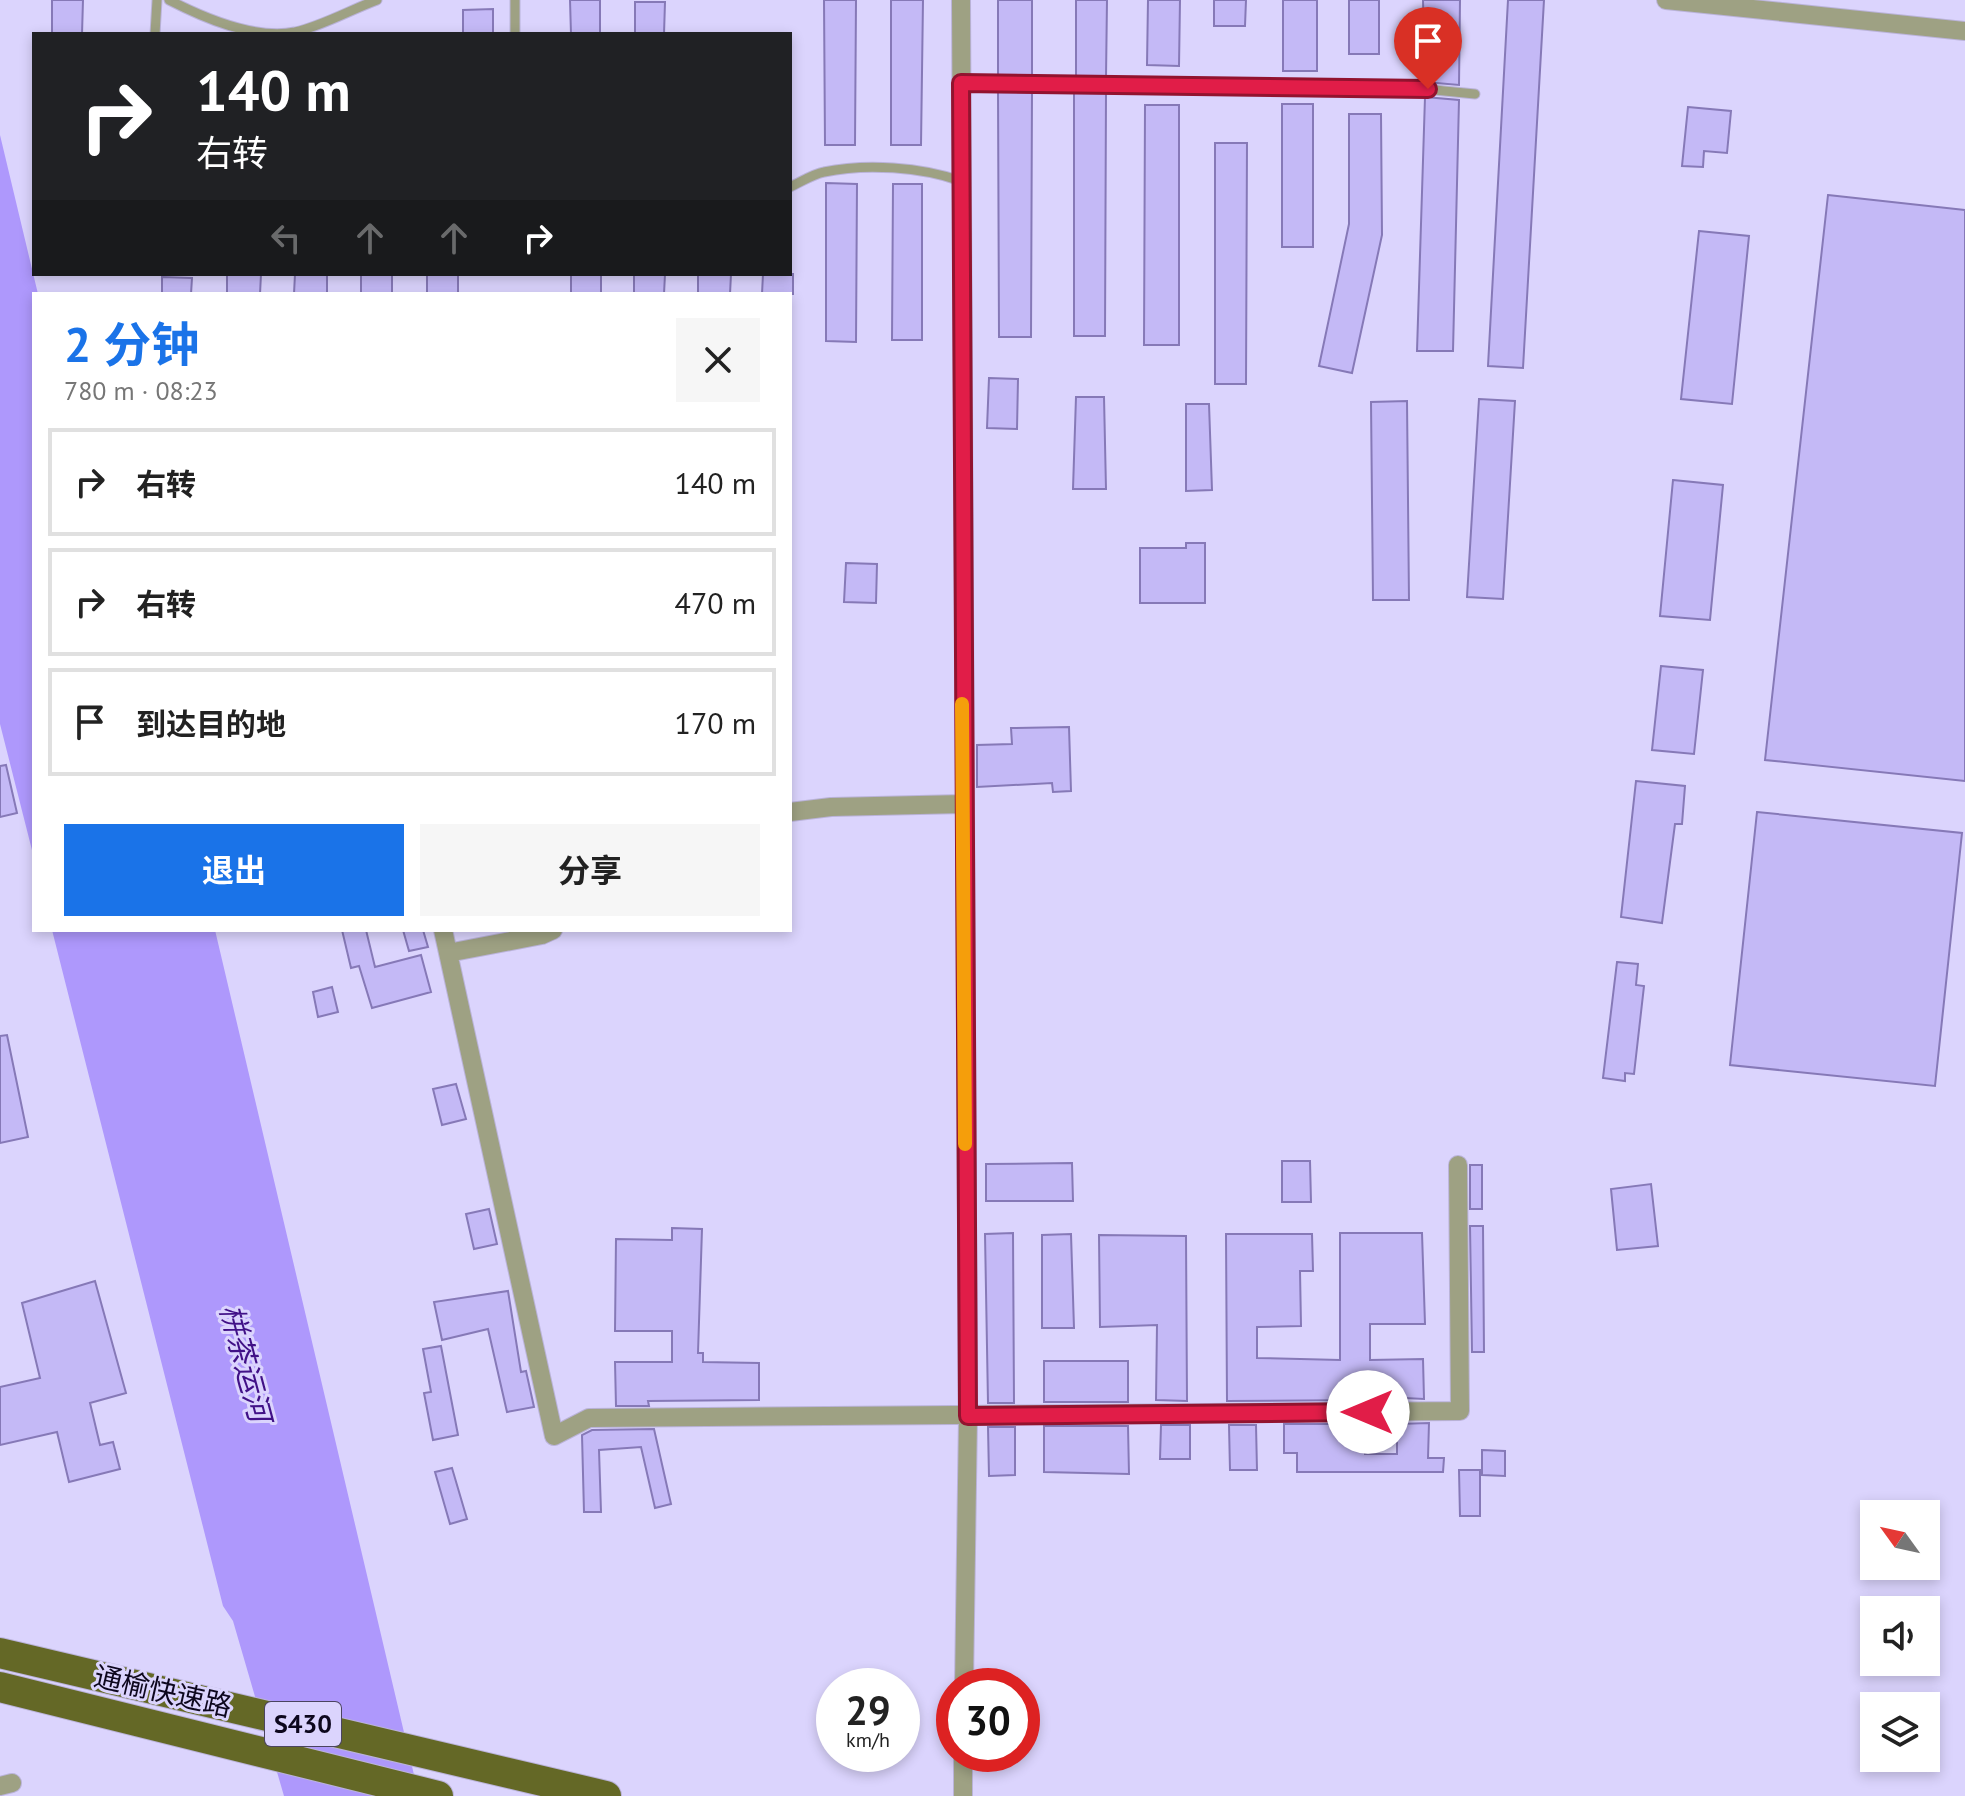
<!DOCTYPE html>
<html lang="zh">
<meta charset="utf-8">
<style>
:root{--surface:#fff;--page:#f6f6f6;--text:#222;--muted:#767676;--line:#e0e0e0;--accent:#1a73e8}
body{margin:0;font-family:"PT Sans","Noto Sans SC",sans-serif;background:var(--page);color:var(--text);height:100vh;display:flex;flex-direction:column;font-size:30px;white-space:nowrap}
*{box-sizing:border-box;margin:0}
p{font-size:26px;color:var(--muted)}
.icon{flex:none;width:44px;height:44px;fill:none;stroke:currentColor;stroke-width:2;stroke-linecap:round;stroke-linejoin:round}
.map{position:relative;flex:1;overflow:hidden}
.details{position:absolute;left:32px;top:292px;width:760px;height:640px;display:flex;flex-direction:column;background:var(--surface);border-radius:0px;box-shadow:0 4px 12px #0003}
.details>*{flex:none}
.hud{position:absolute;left:32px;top:32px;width:760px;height:244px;border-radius:0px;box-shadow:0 4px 12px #0003;background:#202124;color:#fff;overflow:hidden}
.needle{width:52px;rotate:303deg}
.buttons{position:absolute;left:1860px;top:1500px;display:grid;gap:16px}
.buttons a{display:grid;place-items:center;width:80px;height:80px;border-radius:0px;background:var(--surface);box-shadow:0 4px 12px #0003;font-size:40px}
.speed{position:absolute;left:816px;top:1668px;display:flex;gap:16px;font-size:40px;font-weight:700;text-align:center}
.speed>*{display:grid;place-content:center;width:104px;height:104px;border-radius:50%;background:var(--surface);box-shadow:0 4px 12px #0003;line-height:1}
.speed small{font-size:20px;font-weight:400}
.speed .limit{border:12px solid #d22;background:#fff;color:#111}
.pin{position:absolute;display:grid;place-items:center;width:68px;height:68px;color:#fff;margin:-82px -34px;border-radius:50% 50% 50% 0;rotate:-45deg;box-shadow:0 0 8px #0007}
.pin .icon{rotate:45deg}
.me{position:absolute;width:88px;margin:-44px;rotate:270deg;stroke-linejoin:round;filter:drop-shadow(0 0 6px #0008)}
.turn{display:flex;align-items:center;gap:28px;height:168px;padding:0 32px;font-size:36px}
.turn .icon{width:104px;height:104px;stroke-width:2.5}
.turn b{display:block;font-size:56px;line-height:68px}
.lanes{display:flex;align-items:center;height:76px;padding:0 32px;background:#0003;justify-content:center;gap:40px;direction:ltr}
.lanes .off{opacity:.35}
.round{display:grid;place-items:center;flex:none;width:84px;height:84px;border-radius:0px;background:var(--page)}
.headline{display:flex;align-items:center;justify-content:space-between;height:136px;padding:0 32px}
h1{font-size:48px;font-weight:700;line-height:60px;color:var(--accent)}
.cta{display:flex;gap:16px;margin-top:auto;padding:16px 32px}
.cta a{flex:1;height:92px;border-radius:0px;background:var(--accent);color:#fff;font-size:32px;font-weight:700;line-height:92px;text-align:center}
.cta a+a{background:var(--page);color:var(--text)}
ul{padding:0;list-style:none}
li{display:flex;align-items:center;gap:24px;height:108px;margin:0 16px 12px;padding:0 16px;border:4px solid var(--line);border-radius:0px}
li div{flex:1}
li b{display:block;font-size:30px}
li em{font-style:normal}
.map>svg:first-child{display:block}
</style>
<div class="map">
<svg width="1965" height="1796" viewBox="0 0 1965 1796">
<rect width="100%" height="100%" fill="#dbd4fd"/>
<path fill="#ae98fc" d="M0,135L38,294H34V858L0,724Z
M52,930H215L419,1796H284L233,1621L223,1606Z"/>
<path fill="#c4b9f6" stroke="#8679b7" stroke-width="2" d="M52,0H83L82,34H52Z
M570,0H600V34H571Z
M824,0H856L855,145H825Z
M891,0H923L921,145H891Z
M998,0H1032V76H998Z
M1076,0H1107L1106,77H1076Z
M1148,0H1180L1179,66L1147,65Z
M1214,0H1246L1245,26H1214Z
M1283,0H1317V71H1283Z
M1349,0H1379V54H1349Z
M1423,0H1460L1459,85L1425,82Z
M1508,0H1544L1523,368L1488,366Z
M635,2H665L664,34H635Z
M493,9V34H463V10Z
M998,91H1032L1031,337H999Z
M1074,92H1106L1105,336H1074Z
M1425,97L1459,100L1453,351H1417Z
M1282,104H1313V247H1282Z
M1145,105H1179V345H1144Z
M1688,107L1731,111L1727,153L1704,151L1703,167L1682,166Z
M1349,114H1381L1382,235L1352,373L1319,366L1349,224Z
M1215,143H1247L1246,384H1215Z
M826,183L857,184L856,342L826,341Z
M893,184H922V340H892Z
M1828,195L1965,210V781L1765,760Z
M1699,231L1749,236L1732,404L1681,399Z
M227,274H261L260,294H227Z
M295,274H327V294H294Z
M361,274H392V294H361Z
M427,274H458V294H427Z
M571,274H601V294H571Z
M634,274H665L664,294H634Z
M698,274H731L730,294H698Z
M763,274H793V294H762Z
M162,277L192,278L191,294H162Z
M989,378L1018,379L1017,429L987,428Z
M1076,397H1104L1106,489H1073Z
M1479,399L1515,401L1503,599L1467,597Z
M1407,401L1409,600H1373L1371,402Z
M1186,404H1209L1212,490L1186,491Z
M1673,480L1723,485L1710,620L1660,616Z
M1186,543H1205V603H1140V548H1186Z
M846,563L877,564L876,603L844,602Z
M1661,666L1703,670L1694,754L1652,750Z
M1069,727L1071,791L1053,792L1052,783L977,787V745L1012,744L1011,728Z
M6,765L17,813L0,817V766Z
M1636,781L1685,786L1682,824H1675L1662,923L1621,917Z
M1757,812L1962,833L1935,1086L1730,1065Z
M342,930H366L375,967L421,955L431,992L372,1008L359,966L351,968Z
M403,930H423L428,947L409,951Z
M1617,962L1638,964L1636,985L1644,986L1634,1074L1625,1073V1081L1603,1078Z
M332,987L338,1012L318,1017L313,992Z
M7,1035L28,1137L0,1143V1036Z
M456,1084L466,1119L442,1125L433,1089Z
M1282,1161H1310L1311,1202H1282Z
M1072,1163L1073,1201H986V1164Z
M1470,1165H1482V1209H1470Z
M1651,1184L1658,1246L1617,1250L1611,1189Z
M489,1209L497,1244L474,1249L466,1214Z
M1470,1226H1483L1484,1352H1472Z
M672,1228L702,1229L698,1353H703V1362L759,1363V1400L648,1401L649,1406H616L615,1362H672V1331H615L616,1239L672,1240Z
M1013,1233L1014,1403H988L985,1234Z
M1340,1233H1422L1425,1324H1370V1360L1423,1359L1424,1399L1365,1396V1400L1227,1401L1226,1234H1312L1313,1271H1300L1301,1326L1257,1327V1358L1340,1360Z
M1071,1234L1074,1328H1042V1235Z
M1099,1235L1186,1236L1187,1401L1156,1400L1157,1325L1100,1327Z
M95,1281L126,1393L90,1403L100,1445L113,1442L120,1469L69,1482L57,1432L0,1445V1387L40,1378L22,1303Z
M508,1291L521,1372L526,1371L534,1407L507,1412L488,1329L442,1340L434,1302Z
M441,1346L458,1435L433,1440L424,1393L431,1392L423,1349Z
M1044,1361H1128V1402H1044Z
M1429,1423L1428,1458H1444L1443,1472H1297V1453H1284V1424H1365V1454H1397V1424Z
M1161,1425H1190V1459H1160Z
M1229,1425H1256L1257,1470H1230Z
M1044,1426H1128L1129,1474L1044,1472Z
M988,1427H1015V1475L989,1476Z
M654,1429L671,1504L655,1508L641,1447L599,1450L601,1512H584L582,1435L592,1430Z
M1482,1450L1505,1451V1476L1482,1475Z
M452,1468L467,1519L450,1524L435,1472Z
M1459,1470H1480V1516H1460Z"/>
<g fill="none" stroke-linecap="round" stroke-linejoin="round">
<g stroke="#bab3d9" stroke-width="11">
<path id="service" d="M169,0C204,18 254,40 295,32C322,26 350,10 377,0
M155,34L157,0
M515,34V0
M961,83L1404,87L1475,94
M790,187C801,182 813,174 824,172C866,163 921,167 961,181"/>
</g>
<g stroke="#bab3d9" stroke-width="20">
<path id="minor" d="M961,0L968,1416L964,1686
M1666,0L1965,31
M790,812L831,807L963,804
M443,930L554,1436L589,1418L1460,1411L1458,1165
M448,953L542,935L553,930
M0,1786L12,1783
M963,1796V1754"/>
</g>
<g stroke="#bab3d9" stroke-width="32">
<path id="trunk" d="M0,1653L606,1796
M0,1687L438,1796"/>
</g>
<use href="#service" stroke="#9ea183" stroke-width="9"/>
<use href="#minor" stroke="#9ea183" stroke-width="18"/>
<use href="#trunk" stroke="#646826" stroke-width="30"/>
</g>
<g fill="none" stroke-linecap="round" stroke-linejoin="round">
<g stroke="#92132f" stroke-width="20">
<path id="route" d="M1368,1412L968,1416L961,83L1428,89"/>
</g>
<use href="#route" stroke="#e11d48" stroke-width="14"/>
<path stroke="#f59e0b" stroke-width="14" d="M962,704L965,1144"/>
</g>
<g text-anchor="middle" stroke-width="6" stroke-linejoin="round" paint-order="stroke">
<rect fill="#dbd4fd" stroke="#4b4460" stroke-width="2" x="265" y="1702" width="76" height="44" rx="6"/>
<g font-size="26" font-weight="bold" fill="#0d071d">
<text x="303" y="1733">S430</text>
</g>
<g font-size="28" fill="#0d071d" stroke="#dbd4fd">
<text transform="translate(163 1691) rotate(13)" y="10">通榆快速路</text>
</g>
<g font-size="30" font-style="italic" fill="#411187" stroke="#dbd4fd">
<text transform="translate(245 1363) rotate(75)" y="10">栟茶运河</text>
</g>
</g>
</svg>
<div class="buttons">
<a><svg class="needle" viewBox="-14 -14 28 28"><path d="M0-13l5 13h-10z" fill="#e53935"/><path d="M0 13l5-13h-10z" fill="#767676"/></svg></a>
<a><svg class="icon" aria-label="sound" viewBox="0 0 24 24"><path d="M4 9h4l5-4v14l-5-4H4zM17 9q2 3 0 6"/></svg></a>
<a><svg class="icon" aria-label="layers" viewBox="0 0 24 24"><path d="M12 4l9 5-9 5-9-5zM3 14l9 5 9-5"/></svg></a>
</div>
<div class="speed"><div>29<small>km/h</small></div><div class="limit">30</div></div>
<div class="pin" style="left:1428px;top:89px;background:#d93025"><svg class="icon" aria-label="arrive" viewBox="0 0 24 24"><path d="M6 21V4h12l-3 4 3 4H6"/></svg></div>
<svg class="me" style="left:1368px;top:1412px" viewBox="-20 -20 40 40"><circle r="19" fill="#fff"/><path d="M0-13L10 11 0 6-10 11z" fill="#e11d48"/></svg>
<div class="hud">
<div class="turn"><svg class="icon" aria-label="right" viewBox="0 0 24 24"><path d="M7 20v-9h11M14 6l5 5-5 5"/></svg><div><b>140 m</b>右转</div></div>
<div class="lanes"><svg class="icon off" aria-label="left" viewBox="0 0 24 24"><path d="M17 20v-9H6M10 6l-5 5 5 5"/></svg><svg class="icon off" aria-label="ahead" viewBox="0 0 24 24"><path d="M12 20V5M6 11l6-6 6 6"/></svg><svg class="icon off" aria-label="ahead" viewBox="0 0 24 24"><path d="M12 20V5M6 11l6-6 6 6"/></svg><svg class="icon" aria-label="right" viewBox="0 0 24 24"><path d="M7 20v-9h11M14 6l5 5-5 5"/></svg></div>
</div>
<section class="details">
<div class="headline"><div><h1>2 分钟</h1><p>780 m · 08:23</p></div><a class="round"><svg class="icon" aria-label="close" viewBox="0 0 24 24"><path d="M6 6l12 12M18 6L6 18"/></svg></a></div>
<ul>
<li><svg class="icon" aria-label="right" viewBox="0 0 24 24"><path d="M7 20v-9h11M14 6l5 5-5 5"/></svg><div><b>右转</b></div><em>140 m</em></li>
<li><svg class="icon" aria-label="right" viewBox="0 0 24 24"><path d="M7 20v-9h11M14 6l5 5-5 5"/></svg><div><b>右转</b></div><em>470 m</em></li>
<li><svg class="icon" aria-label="arrive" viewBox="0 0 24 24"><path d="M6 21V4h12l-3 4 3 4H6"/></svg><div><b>到达目的地</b></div><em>170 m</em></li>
</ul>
<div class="cta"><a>退出</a><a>分享</a></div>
</section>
</div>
